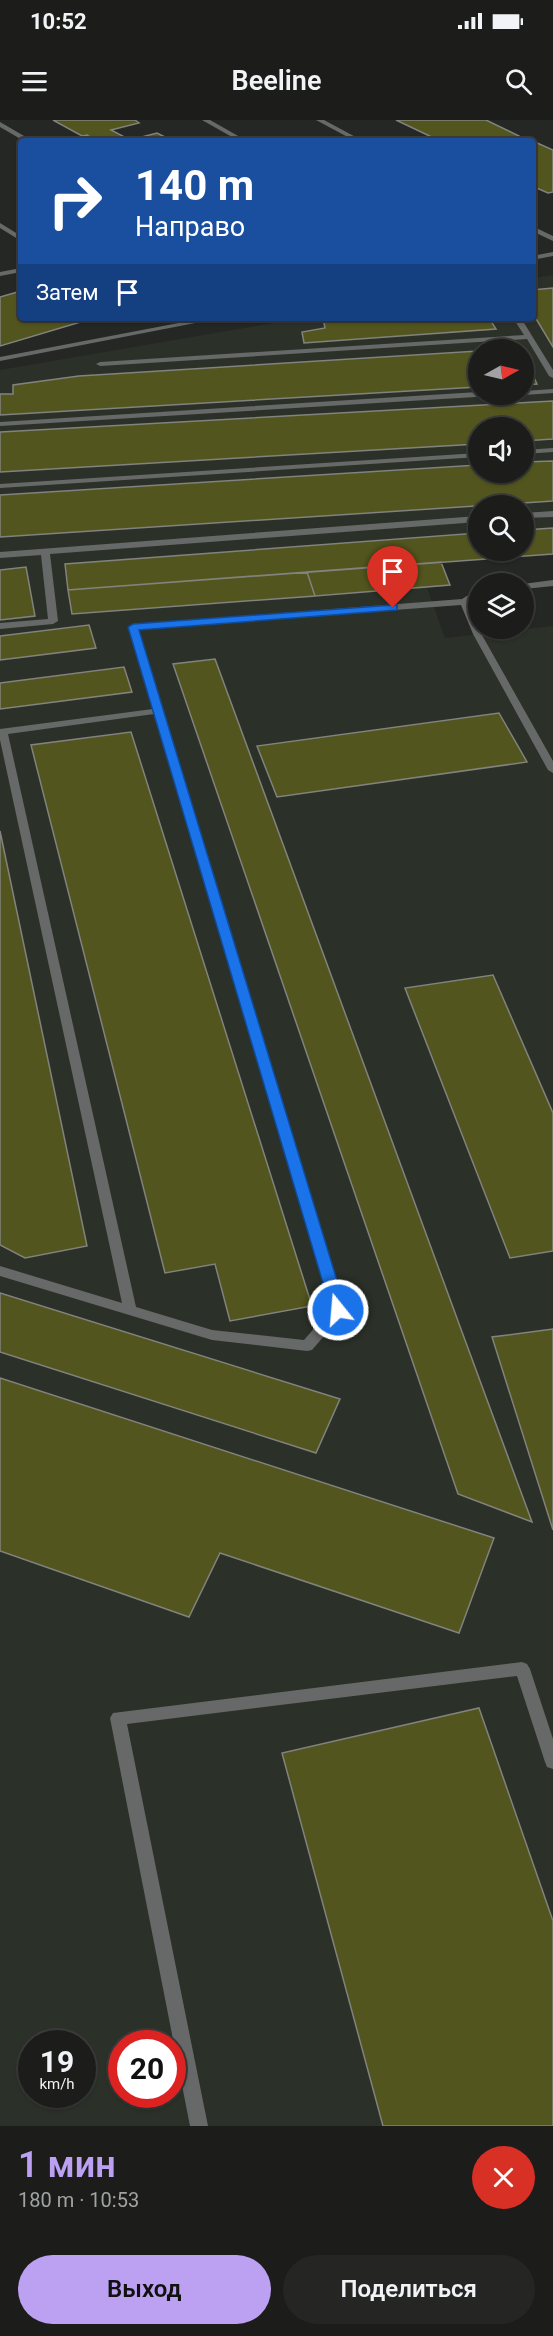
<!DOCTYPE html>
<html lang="ru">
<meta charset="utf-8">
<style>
:root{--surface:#1c1d1b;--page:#252624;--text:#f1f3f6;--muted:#a0a2a3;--line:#3a3b3a;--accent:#bca0f2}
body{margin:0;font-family:Roboto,sans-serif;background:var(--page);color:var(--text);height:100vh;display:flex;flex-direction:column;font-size:22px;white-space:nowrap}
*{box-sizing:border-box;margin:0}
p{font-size:20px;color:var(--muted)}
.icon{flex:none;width:33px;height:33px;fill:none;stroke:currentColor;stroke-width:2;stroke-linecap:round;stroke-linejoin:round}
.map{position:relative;height:2006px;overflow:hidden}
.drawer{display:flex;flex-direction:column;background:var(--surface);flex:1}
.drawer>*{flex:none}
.guide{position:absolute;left:18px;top:18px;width:518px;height:183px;border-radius:6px;box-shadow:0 2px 4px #0004,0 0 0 2px var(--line);background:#1a4fa0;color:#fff;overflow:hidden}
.needle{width:39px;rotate:82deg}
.tools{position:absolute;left:468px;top:219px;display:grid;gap:12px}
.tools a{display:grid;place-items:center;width:66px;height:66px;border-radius:50%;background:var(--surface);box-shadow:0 2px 4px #0004,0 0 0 2px var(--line);font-size:30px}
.speed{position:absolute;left:18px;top:1910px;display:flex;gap:12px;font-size:30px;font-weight:700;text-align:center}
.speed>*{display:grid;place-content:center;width:78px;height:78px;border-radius:50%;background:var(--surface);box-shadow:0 2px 4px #0004,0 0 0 2px var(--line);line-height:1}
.speed small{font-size:15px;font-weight:400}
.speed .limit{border:9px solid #d22;background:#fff;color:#111}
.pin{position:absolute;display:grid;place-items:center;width:51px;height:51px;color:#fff;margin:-62px -26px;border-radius:50% 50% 50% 0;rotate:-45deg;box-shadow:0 0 6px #0007}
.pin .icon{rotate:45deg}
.me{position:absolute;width:66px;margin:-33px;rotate:343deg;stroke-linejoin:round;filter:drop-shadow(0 0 4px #0008)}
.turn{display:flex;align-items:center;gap:21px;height:126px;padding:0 18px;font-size:27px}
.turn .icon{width:78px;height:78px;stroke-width:2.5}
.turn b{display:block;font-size:42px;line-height:51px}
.then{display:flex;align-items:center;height:57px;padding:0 18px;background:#0003;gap:12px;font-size:22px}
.round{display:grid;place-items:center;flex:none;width:63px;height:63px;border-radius:32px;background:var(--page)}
.overview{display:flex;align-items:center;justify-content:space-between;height:102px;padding:0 18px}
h1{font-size:36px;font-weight:600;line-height:45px;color:var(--accent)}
.button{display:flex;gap:12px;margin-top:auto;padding:12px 18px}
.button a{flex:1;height:69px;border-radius:36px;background:var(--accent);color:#111;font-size:24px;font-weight:600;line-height:69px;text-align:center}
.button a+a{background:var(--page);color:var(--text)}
.status{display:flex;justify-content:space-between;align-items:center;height:42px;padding:0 30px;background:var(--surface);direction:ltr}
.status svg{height:16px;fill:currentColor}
header{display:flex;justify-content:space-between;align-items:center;height:78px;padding:0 18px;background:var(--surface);font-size:27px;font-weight:600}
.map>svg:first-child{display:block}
</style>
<div class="status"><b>10:52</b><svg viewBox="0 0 49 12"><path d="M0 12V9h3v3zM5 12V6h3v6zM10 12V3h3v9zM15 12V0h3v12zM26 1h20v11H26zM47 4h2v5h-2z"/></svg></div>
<header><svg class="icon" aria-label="menu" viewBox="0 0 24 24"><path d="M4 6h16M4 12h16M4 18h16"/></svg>Beeline<svg class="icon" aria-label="search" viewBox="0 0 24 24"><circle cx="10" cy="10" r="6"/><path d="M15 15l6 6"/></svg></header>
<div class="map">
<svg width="553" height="2006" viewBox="0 0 553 2006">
<rect width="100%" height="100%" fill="#252724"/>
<path fill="#2b3128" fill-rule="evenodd" d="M553,155V435L442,442L450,465L427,468L445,518L553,506V2006H0V250L302,198H532L533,158ZM478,230H524V274H478ZM478,308H524V352H478ZM478,386H524V430H478ZM32,1923H82V1974H32ZM122,1923H172V1974H122Z"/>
<path fill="#52551e" stroke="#82827e" stroke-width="1.5" d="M53,0H135L139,3L111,10L130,20L157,13L173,21H97L87,15L82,16Z
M396,0H486L519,16L500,21H440Z
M535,22L553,30V72L548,73L532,66V23Z
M553,168V227L532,192V170Z
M21,171V198H94L0,226V177Z
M323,198H489L496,209L304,223L302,212L325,208Z
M478,231V267L0,295V274H13V265L79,256Z
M524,235L537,264L524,265Z
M553,281V319L524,321V308H478V324L0,352V312Z
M553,341V381L0,417V375L478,345V352H524V342Z
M553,408V434L68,470L65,444L478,413V430H524V410Z
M441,442L450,465L315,476L307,452Z
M26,447L35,496L0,500V450Z
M307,452L315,476L72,494L68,470Z
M89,505L96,528L0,540V516Z
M215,539L465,1220L532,1402L458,1374L173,544Z
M124,547L132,572L0,589V563Z
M499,593L527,642L277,677L257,626Z
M131,612L312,1186L230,1201L215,1144L165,1153L31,625Z
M0,711L87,1126L25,1138L0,1125Z
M493,855L553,993V1131L510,1138L405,868Z
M0,1173L340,1279L316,1333L0,1232Z
M553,1209V1410L492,1217Z
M0,1258L494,1418L459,1513L220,1433L189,1497L0,1431Z
M479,1588L553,1801V2006H383L282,1633Z"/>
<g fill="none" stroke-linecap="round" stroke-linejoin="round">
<path fill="#676968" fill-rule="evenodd" d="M202,0H210L247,21H239Z
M316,0H324L363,21H355Z
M0,2L31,20L32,21H24L0,7Z
M0,103L21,116V121L0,108Z
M532,106L553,116V121L532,111Z
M553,132V136L532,140V136Z
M21,148V152L0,156V152Z
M205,198H221L0,241V237Z
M513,198H521L553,250V258L549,256L527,219L100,246L96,244L100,242L524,215Z
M553,269V273L524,275L521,274H524V271Z
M478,272V274H496L492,276L0,306V302Z
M553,328V332L524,334V330Z
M478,333V337L0,368V364Z
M553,391V397L524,398V393Z
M478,396V402L50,434L58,501L53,504L0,509V503L48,499L41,435L0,438V432Z
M553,460V466L524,469L523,464Z
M478,469V476L469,483L478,508L553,641V653L548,650L473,514L461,485L138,509L345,1190L343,1194L312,1230L307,1231L212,1220L0,1156V1146L122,1183L0,620V609L153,589L128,507L130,505L462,479ZM154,594L331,1189L304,1220L212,1210L136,1187L8,614Z
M522,1542L527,1544L530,1549L553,1619V1649L547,1647L545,1642L517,1556L127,1604L208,2006H190L110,1598L113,1593Z"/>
</g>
<path fill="#1a73e8" stroke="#114b97" stroke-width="1.5" d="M393,485H397V490L139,510L346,1190L343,1194H333L331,1190L128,507L133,504Z"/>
</svg>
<div class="tools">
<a><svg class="needle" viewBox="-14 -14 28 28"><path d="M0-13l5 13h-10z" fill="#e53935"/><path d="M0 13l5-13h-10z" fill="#a0a2a3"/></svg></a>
<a><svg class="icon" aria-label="sound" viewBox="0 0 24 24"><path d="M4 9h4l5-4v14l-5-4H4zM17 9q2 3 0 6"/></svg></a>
<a><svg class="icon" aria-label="search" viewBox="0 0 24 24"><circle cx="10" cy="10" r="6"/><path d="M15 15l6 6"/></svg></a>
<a><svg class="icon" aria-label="layers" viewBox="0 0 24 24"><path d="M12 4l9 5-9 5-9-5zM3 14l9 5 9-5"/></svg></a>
</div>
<div class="speed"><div>19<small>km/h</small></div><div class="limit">20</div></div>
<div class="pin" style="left:393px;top:488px;background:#d93025"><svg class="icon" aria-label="arrive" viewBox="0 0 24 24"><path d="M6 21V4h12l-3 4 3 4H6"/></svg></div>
<svg class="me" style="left:338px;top:1190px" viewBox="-20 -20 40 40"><circle r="17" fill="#1a73e8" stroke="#fff" stroke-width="3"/><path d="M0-11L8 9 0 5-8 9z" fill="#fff"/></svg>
<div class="guide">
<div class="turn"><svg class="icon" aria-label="right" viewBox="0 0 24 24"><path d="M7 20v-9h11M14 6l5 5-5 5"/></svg><div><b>140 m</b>Направо</div></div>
<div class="then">Затем<svg class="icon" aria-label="arrive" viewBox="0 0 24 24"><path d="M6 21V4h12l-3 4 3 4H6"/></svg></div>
</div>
</div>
<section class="drawer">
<div class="overview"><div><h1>1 мин</h1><p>180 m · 10:53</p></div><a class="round" style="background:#d93025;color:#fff"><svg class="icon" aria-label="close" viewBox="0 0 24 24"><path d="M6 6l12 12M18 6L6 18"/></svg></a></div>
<div class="button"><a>Выход</a><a>Поделиться</a></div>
</section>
